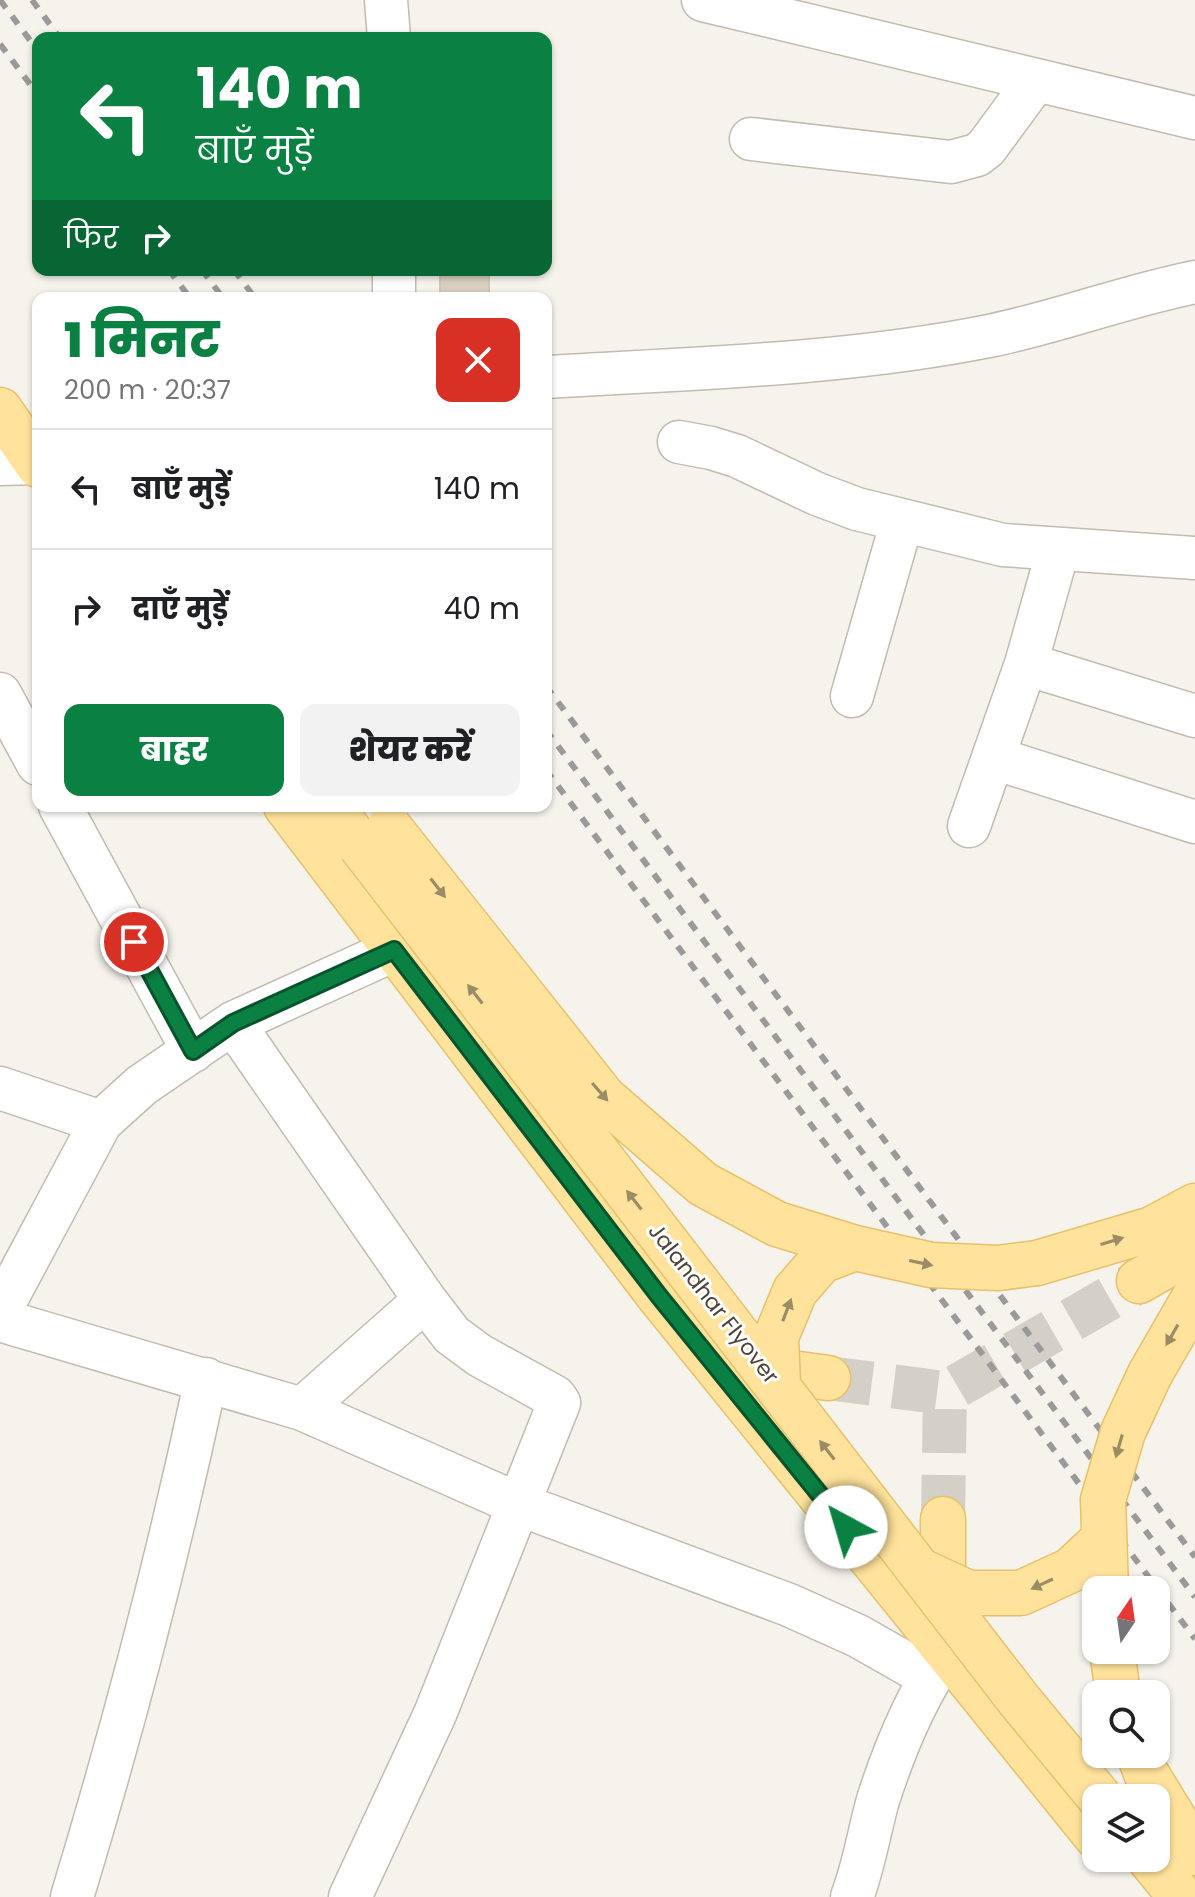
<!DOCTYPE html>
<html lang="hi">
<meta charset="utf-8">
<style>
:root{--surface:#fff;--page:#f2f2f2;--text:#202124;--muted:#757577;--line:#e0e0e0;--accent:#0b8043}
body{margin:0;font-family:Poppins,"Noto Sans Devanagari",sans-serif;background:var(--page);color:var(--text);height:100vh;display:flex;flex-direction:column;font-size:30px;white-space:nowrap}
*{box-sizing:border-box;margin:0}
p{font-size:26px;color:var(--muted)}
.icon{flex:none;width:44px;height:44px;fill:none;stroke:currentColor;stroke-width:2;stroke-linecap:round;stroke-linejoin:round}
.map{position:relative;flex:1;overflow:hidden}
.panel{position:absolute;left:32px;top:292px;width:520px;height:520px;display:flex;flex-direction:column;background:var(--surface);border-radius:16px;box-shadow:0 2px 6px #0004}
.panel>*{flex:none}
.banner{position:absolute;left:32px;top:32px;width:520px;height:244px;border-radius:16px;box-shadow:0 2px 6px #0004;background:#0b8043;color:#fff;overflow:hidden}
.needle{width:52px;rotate:13deg}
.controls{position:absolute;left:1082px;top:1576px;display:grid;gap:16px}
.controls a{display:grid;place-items:center;width:88px;height:88px;border-radius:16px;background:var(--surface);box-shadow:0 2px 6px #0004;font-size:40px}
.pin{position:absolute;display:grid;place-items:center;width:68px;height:68px;color:#fff;margin:-34px;border:4px solid #fff;border-radius:50%;box-shadow:0 2px 8px #0007}
.me{position:absolute;width:88px;margin:-44px;rotate:321deg;stroke-linejoin:round;filter:drop-shadow(0 0 6px #0008)}
.turn{display:flex;align-items:center;gap:28px;height:168px;padding:0 32px;font-size:36px}
.turn .icon{width:104px;height:104px;stroke-width:2.5}
.turn b{display:block;font-size:56px;line-height:68px}
.then{display:flex;align-items:center;height:76px;padding:0 32px;background:#0003;gap:16px;font-size:30px}
.round{display:grid;place-items:center;flex:none;width:84px;height:84px;border-radius:16px;background:var(--page)}
.overview{display:flex;align-items:center;justify-content:space-between;height:136px;padding:0 32px}
h1{font-size:48px;font-weight:800;line-height:60px;color:var(--accent)}
.action{display:flex;gap:16px;margin-top:auto;padding:16px 32px}
.action a{flex:1;height:92px;border-radius:16px;background:var(--accent);color:#fff;font-size:32px;font-weight:800;line-height:92px;text-align:center}
.action a+a{background:var(--page);color:var(--text)}
ul{padding:0;list-style:none}
li{display:flex;align-items:center;gap:24px;height:120px;padding:0 32px;border-top:2px solid var(--line)}
li div{flex:1}
li b{display:block;font-size:30px}
li em{font-style:normal}
.map>svg:first-child{display:block}
</style>
<div class="map">
<svg width="1195" height="1897" viewBox="0 0 1195 1897">
<rect width="100%" height="100%" fill="#f6f3ec"/>
<path fill="#d8cfc1" stroke="#d3c7b4" stroke-width="2" d="M440,270H489V298H440Z"/>
<g fill="none" stroke-linecap="round" stroke-linejoin="round">
<path stroke="#d4d0c8" stroke-width="44" stroke-dasharray="44 22" stroke-linecap="butt" d="M828,1378L945,1393L1139,1281
M943,1519L945,1393"/>
<g stroke="#c2bbae" stroke-width="45">
<path id="minor" d="M386,0L389,38
M703,0L1195,118
M751,139L951,162L977,155L986,148L1036,80
M394,270V298
M546,377C694,368 843,365 989,336C1058,322 1125,296 1195,282
M679,442L711,448L737,456L817,494L857,509L1003,545L1195,558
M0,464L36,463
M1026,664L1195,716
M0,694L38,764
M852,696L902,521
M994,758L1195,822
M60,806L193,1051
M969,826L1026,664L1058,550
M233,1023L425,1300L452,1335L479,1355L555,1397L559,1403L435,1714L350,1897
M0,1088L101,1122
M0,1311L101,1122L142,1085L233,1023L394,950
M0,1320L302,1409L518,1504L789,1605L858,1636L930,1677
M302,1409L425,1300
M72,1897C124,1726 169,1553 206,1379
M852,1897C864,1866 869,1832 878,1800C894,1750 916,1697 946,1653"/>
</g>
<g stroke="#e6c16a" stroke-width="47">
<path id="major" d="M0,410L38,465
M286,806L659,1296L1096,1836
M331,806L360,845
M1037,1263L1152,1229L1195,1206
M1139,1281L1195,1249
M740,1366L828,1378
M1150,1374L1195,1296
M943,1615V1519
M1112,1650L1118,1694
M1139,1754L1146,1773L1195,1853
M1149,1858L1181,1897"/>
</g>
<use href="#minor" stroke="#fff" stroke-width="42"/>
<use href="#major" stroke="#ffe39c" stroke-width="44"/>
<path stroke="#9a9a9a" stroke-width="6" stroke-dasharray="10 10" stroke-linecap="butt" d="M0,0L38,51
M32,0L60,38
M0,44L38,95
M169,270L190,298
M202,270L223,298
M234,270L255,298
M546,686L1195,1557
M546,730L1195,1597
M546,770L1195,1639"/>
<g stroke="#e6c16a" stroke-width="47" stroke-linecap="butt">
<path id="major-bridge" d="M389,827L604,1098L703,1184L777,1224L855,1248L931,1265L998,1268L1037,1263
M360,845L1019,1700L1100,1798
M778,1386L776,1337L795,1291L821,1261L855,1248
M921,1571L969,1593H1021L1071,1570L1104,1539
M1106,1590L1103,1500L1123,1432L1150,1374"/>
</g>
<use href="#major-bridge" stroke="#ffe39c" stroke-width="44"/>
</g>
<defs><path id="oneway-solid" d="M-6-.8H1V-3.2L6.5 0L1 3.2V.8H-6Z" transform="scale(2)"/></defs>
<g fill="#9c8c66">
<use href="#oneway-solid" transform="translate(438 888) rotate(52)"/>
<use href="#oneway-solid" transform="translate(475 994) rotate(-128)"/>
<use href="#oneway-solid" transform="translate(600 1092) rotate(49)"/>
<use href="#oneway-solid" transform="translate(634 1200) rotate(-128)"/>
<use href="#oneway-solid" transform="translate(1112 1241) rotate(-17)"/>
<use href="#oneway-solid" transform="translate(921 1263) rotate(12)"/>
<use href="#oneway-solid" transform="translate(787 1310) rotate(-69)"/>
<use href="#oneway-solid" transform="translate(1172 1335) rotate(120)"/>
<use href="#oneway-solid" transform="translate(1119 1446) rotate(106)"/>
<use href="#oneway-solid" transform="translate(827 1450) rotate(-128)"/>
<use href="#oneway-solid" transform="translate(1042 1584) rotate(155)"/>
</g>
<g fill="none" stroke-linecap="round" stroke-linejoin="round">
<g stroke="#07532c" stroke-width="20">
<path id="route" d="M134,942L193,1051L233,1023L394,950L659,1296L846,1527"/>
</g>
<use href="#route" stroke="#0b8043" stroke-width="14"/>
</g>
<g text-anchor="middle" stroke-width="6" stroke-linejoin="round" paint-order="stroke">
<g font-size="22" fill="#4b4439" stroke="#fff">
<text transform="translate(714 1303) rotate(52)" y="8">Jalandhar Flyover</text>
</g>
</g>
</svg>
<div class="controls">
<a><svg class="needle" viewBox="-14 -14 28 28"><path d="M0-13l5 13h-10z" fill="#e53935"/><path d="M0 13l5-13h-10z" fill="#757577"/></svg></a>
<a><svg class="icon" aria-label="search" viewBox="0 0 24 24"><circle cx="10" cy="10" r="6"/><path d="M15 15l6 6"/></svg></a>
<a><svg class="icon" aria-label="layers" viewBox="0 0 24 24"><path d="M12 4l9 5-9 5-9-5zM3 14l9 5 9-5"/></svg></a>
</div>
<div class="pin" style="left:134px;top:942px;background:#d93025"><svg class="icon" aria-label="arrive" viewBox="0 0 24 24"><path d="M6 21V4h12l-3 4 3 4H6"/></svg></div>
<svg class="me" style="left:846px;top:1527px" viewBox="-20 -20 40 40"><circle r="19" fill="#fff"/><path d="M0-13L10 11 0 6-10 11z" fill="#0b8043"/></svg>
<div class="banner">
<div class="turn"><svg class="icon" aria-label="left" viewBox="0 0 24 24"><path d="M17 20v-9H6M10 6l-5 5 5 5"/></svg><div><b>140 m</b>बाएँ मुड़ें</div></div>
<div class="then">फिर<svg class="icon" aria-label="right" viewBox="0 0 24 24"><path d="M7 20v-9h11M14 6l5 5-5 5"/></svg></div>
</div>
<section class="panel">
<div class="overview"><div><h1>1 मिनट</h1><p>200 m · 20:37</p></div><a class="round" style="background:#d93025;color:#fff"><svg class="icon" aria-label="close" viewBox="0 0 24 24"><path d="M6 6l12 12M18 6L6 18"/></svg></a></div>
<ul>
<li><svg class="icon" aria-label="left" viewBox="0 0 24 24"><path d="M17 20v-9H6M10 6l-5 5 5 5"/></svg><div><b>बाएँ मुड़ें</b></div><em>140 m</em></li>
<li><svg class="icon" aria-label="right" viewBox="0 0 24 24"><path d="M7 20v-9h11M14 6l5 5-5 5"/></svg><div><b>दाएँ मुड़ें</b></div><em>40 m</em></li>
</ul>
<div class="action"><a>बाहर</a><a>शेयर करें</a></div>
</section>
</div>
